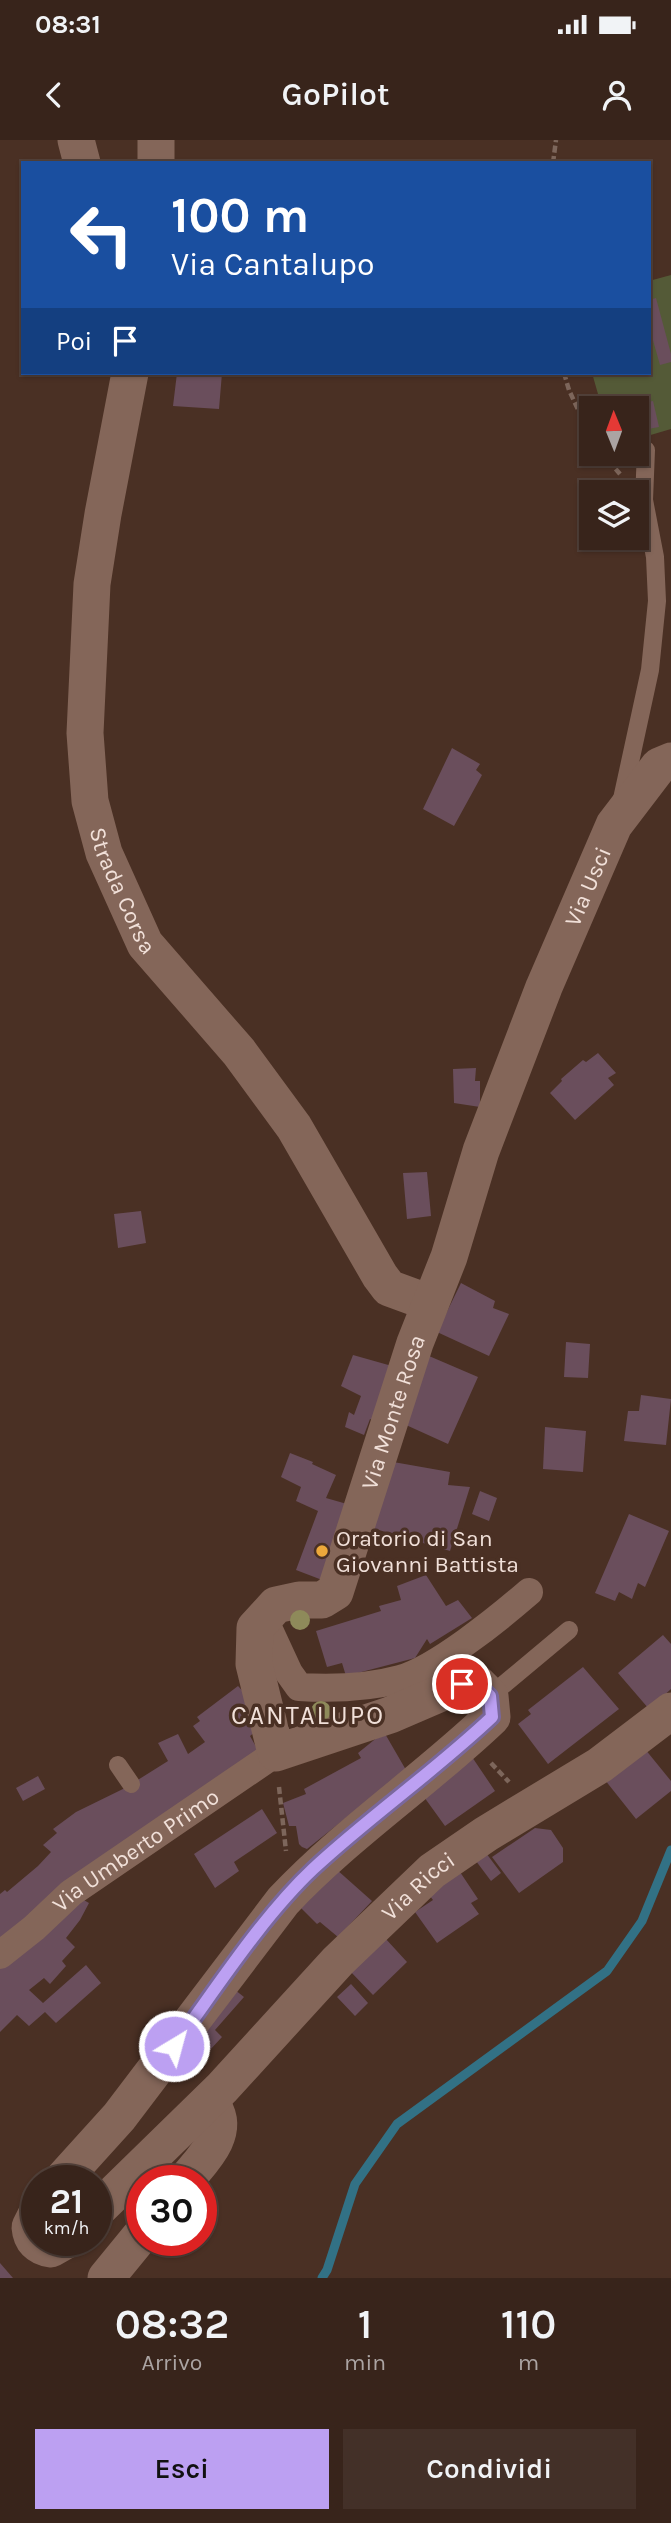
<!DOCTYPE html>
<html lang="it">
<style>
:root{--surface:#38241b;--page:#433028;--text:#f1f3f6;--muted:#aba4a3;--line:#52413a;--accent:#bca0f2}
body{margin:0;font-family:Karla,sans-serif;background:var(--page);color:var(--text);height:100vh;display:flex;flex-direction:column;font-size:26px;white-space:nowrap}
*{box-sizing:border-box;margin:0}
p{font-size:23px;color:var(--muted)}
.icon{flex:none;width:38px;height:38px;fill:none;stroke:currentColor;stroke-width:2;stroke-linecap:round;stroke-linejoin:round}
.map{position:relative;height:2138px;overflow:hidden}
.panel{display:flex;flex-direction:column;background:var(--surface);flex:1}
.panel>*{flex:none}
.guide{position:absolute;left:21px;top:21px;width:630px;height:214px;border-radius:0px;box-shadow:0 2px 5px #0004,0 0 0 2px var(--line);background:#1a4fa0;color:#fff;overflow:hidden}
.needle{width:46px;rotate:359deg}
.controls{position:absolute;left:579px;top:256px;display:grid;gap:14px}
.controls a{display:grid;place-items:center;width:70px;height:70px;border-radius:0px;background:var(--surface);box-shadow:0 2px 5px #0004,0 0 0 2px var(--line);font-size:35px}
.speed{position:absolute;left:21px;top:2025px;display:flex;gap:14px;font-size:35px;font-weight:700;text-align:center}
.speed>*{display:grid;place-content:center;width:91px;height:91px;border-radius:50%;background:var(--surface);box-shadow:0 2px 5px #0004,0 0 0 2px var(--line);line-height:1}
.speed small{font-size:18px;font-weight:400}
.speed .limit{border:10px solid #d22;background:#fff;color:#111}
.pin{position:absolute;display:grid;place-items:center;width:60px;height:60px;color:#fff;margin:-30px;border:4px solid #fff;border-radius:50%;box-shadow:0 2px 7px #0007}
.me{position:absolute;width:77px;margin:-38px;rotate:37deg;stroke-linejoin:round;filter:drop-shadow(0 0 5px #0008)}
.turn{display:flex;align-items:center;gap:24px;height:147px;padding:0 35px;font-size:32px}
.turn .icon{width:91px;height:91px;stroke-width:2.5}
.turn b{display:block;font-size:49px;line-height:60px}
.then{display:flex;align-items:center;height:66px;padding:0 35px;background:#0003;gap:14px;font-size:26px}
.eta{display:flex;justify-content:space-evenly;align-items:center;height:119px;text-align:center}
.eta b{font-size:42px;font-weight:600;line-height:49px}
.action{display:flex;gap:14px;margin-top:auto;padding:14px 35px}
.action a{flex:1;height:80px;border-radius:0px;background:var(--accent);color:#111;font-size:28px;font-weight:600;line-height:80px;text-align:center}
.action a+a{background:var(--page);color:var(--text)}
.status{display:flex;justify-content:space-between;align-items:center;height:49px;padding:0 35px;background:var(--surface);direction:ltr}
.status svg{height:19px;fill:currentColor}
header{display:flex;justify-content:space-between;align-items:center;height:91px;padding:0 35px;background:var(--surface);font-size:32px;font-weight:600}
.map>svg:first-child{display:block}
</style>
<div class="status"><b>08:31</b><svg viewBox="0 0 49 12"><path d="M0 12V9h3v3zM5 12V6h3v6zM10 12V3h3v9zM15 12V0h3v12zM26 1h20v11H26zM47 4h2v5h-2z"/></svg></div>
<header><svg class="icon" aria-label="back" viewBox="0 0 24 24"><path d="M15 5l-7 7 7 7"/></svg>GoPilot<svg class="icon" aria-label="person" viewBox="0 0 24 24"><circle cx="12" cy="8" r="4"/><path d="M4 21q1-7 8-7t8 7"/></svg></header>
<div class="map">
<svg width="671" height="2138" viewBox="0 0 671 2138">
<rect width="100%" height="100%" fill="#4a3024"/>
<path fill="#545a37" d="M671,135V289L637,299V268H602L592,233H649V141Z"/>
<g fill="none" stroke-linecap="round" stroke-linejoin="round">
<path stroke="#327185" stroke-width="9" d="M322,2138L327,2130L355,2044L397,1984L607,1831L642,1781L671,1710"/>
</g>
<path fill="#6a4e5c" d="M656,158L671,214V222L660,225L649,186V160Z
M177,233H222L219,269L173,266Z
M653,261L659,287L648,289L642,263Z
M452,608L480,624L476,630L482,635L454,686L423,669Z
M598,913L616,933L608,938L614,945L575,980L550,953L562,941L561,939L583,920L586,922Z
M476,928L475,941H480V967L454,963L453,929Z
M427,1032L431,1076L407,1079L403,1033Z
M141,1071L146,1103L118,1108L114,1074Z
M461,1143L495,1161L493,1168L509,1174L489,1216L437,1192Z
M566,1202L590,1204L588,1238L564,1237Z
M422,1213L478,1237L448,1304L395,1280Z
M353,1215L399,1228L378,1283L370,1279L364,1295L345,1287L349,1272L354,1275L361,1256L341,1246Z
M641,1255L671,1259L666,1305L624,1301L628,1271H639Z
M545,1287L586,1291L583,1332L543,1329Z
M290,1313L313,1322L312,1324L336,1335L326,1358L354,1366L330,1443L296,1430L318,1371L296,1361L301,1347L281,1337Z
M382,1320L450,1332L448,1345L470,1347L450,1411L362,1385Z
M480,1351L497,1358L489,1381L472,1374Z
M629,1374L669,1391L645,1447L638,1443L632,1459L619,1452L615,1461L595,1453Z
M426,1435L446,1466L458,1460L472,1478L430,1504L427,1499L415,1518L346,1536L342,1523L327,1527L316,1491L381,1471L379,1466L401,1460L397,1446Z
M663,1495L671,1504V1549L649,1569L618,1533Z
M583,1527L619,1569L548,1624L518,1584L531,1574L528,1570Z
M238,1546L255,1564L261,1587L250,1596L260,1614L0,1811V1754L5,1750L7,1752L38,1726L51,1712L43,1705L57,1693L53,1689L76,1672L125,1648L168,1621L158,1603L178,1594L188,1614L205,1602L193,1586L200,1581L197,1577Z
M384,1592L406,1630L307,1709L302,1707L299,1704L296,1686H289L283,1663L306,1654L304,1649L361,1618L358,1613Z
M645,1609L671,1641V1651L636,1679L605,1640Z
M470,1614L495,1651L445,1686L419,1650Z
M38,1636L45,1649L23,1661L16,1648Z
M262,1669L277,1693L234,1722L239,1731L215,1748L194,1714Z
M535,1688L551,1690L563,1708V1722L519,1753L492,1717Z
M486,1713L501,1733L491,1741L476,1721Z
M336,1729L372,1761L338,1797L320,1782L317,1784L299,1766Z
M458,1729L478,1759L471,1763L479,1774L437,1803L415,1772L433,1760L426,1751Z
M73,1754L89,1763L80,1780L66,1798L75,1807L62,1821L66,1826L50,1844L44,1838L29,1850L43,1863L86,1825L101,1843L56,1883L45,1872L29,1886L17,1875L0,1892V1823Z
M385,1798L407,1822L373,1855L350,1831Z
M225,1842L244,1857L215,1890L222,1897L209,1911L188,1895Z
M351,1844L368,1863L355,1876L337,1857Z
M0,2123L13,2138H0Z"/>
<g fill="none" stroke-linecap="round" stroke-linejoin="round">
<path stroke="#7d665b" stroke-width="4.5" stroke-dasharray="7 3.5" stroke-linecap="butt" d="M553,23L556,0
M564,233L569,250L592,300
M602,313L620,334
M491,1623L509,1642
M279,1647L286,1711"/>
<path stroke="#846659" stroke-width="18" d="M622,659L650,530L657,461L655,417L644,360L646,310
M490,1556L569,1490
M118,1625L131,1644"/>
<g stroke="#846659" stroke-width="28">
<path d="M264,1479L289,1533L299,1547C332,1549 367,1548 400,1539C436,1529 499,1478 529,1452"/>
<path id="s1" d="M0,1815L34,1788L71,1753L276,1613"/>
</g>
<g stroke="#846659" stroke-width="37">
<path d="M76,0L82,23"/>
<path d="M156,23V0"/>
<path id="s2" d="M130,233L103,374L92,444L85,593L90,661L104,713L145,804L239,912L294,987L380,1136L389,1148L430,1163"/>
<path id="s3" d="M62,2040L119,1977L283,1761C347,1693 425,1641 492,1577L490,1556L478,1544H462L390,1575L276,1613L254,1524L255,1488L276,1465L299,1460H322L335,1452L415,1203L449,1117L481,1011L544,847L614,685L659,626L671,621"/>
<path d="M186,2040C201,2021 230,1995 214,1968L204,1967"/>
<path id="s4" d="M96,2071L222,1948L338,1821L432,1731L486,1694L600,1625L671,1571"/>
<path d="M37,2073L30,2087C31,2100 38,2107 51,2109L67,2100"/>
<path d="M106,2138L142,2094"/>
</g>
</g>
<g fill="#8e8a5a">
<circle cx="300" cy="1480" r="10"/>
<circle cx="321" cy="1571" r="10"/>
</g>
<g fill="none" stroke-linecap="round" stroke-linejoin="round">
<g stroke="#7a689d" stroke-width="18">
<path id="route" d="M174,1906C216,1849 262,1777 313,1729C370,1676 435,1631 492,1577L490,1556L478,1544H462"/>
</g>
<use href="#route" stroke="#bca0f2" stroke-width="12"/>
</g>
<circle fill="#eda83b" stroke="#4a3024" stroke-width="2.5" cx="322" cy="1411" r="7"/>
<g text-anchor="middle" stroke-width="7" stroke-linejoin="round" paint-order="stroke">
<g font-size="23" fill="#f1e0d9" stroke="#4a3024">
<text dy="8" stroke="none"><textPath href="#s3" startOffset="1858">Via Usci</textPath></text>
<text dy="8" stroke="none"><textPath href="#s2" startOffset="527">Strada Corsa</textPath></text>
<text dy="8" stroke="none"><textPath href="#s3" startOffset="1297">Via Monte Rosa</textPath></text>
<text dy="8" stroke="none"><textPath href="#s1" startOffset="172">Via Umberto Primo</textPath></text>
<text dy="8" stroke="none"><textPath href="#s4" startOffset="458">Via Ricci</textPath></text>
</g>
<g font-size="23" fill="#f1e0d9" stroke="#4a3024" text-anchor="start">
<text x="336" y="1406">Oratorio di San<tspan x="336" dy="26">Giovanni Battista</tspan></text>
</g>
<g font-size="26" letter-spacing="2" fill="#f1e0d9" stroke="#4a3024">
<text x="308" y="1584">CANTALUPO</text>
</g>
</g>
</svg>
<div class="controls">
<a><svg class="needle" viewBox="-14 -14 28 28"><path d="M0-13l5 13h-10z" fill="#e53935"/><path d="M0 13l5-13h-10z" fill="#aba4a3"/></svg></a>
<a><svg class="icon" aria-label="layers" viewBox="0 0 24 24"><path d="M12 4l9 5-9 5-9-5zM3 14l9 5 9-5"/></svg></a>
</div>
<div class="speed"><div>21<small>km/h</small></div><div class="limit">30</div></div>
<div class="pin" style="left:462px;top:1544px;background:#d93025"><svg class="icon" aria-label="arrive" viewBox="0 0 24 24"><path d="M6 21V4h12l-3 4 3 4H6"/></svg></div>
<svg class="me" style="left:174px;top:1906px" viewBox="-20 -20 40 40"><circle r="17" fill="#bca0f2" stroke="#fff" stroke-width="3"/><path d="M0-11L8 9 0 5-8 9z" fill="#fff"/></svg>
<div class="guide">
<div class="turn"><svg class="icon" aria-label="left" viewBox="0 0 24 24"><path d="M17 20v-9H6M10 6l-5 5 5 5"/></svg><div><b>100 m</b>Via Cantalupo</div></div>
<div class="then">Poi<svg class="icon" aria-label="arrive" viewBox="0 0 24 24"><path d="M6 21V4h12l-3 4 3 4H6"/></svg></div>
</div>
</div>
<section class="panel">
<div class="eta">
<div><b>08:32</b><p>Arrivo</p></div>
<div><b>1</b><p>min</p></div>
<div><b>110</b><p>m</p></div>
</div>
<div class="action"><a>Esci</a><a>Condividi</a></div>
</section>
